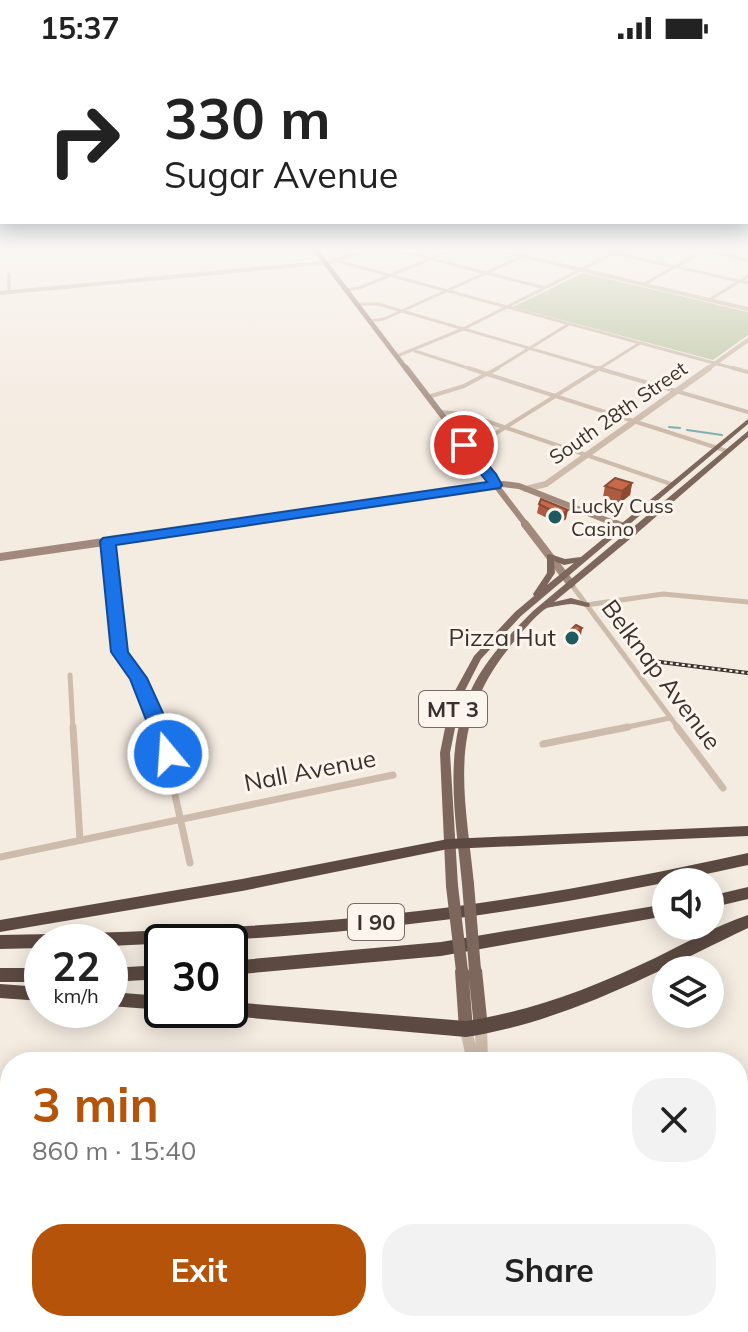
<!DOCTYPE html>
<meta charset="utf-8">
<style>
:root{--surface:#fff;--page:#f2f2f2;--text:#222;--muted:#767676;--accent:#b45309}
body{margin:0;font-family:Mulish,sans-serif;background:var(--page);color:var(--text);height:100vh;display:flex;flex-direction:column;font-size:30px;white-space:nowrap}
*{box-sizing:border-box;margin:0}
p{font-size:26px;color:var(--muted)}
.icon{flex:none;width:44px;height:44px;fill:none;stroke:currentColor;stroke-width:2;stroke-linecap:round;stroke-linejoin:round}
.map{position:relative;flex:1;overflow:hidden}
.panel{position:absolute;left:0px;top:996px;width:748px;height:280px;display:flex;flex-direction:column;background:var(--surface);border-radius:32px 32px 0 0;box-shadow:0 4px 20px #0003}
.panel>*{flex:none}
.top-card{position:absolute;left:0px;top:0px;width:748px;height:168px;box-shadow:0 4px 20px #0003;background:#fff;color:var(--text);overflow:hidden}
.buttons{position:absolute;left:652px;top:812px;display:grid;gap:16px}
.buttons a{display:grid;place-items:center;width:72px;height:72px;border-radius:50%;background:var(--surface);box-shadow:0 4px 20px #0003;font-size:40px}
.speed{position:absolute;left:24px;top:868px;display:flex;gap:16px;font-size:40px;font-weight:700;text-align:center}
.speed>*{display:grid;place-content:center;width:104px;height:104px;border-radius:50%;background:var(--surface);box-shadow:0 4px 20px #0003;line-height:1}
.speed small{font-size:20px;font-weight:400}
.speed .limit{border:4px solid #111;border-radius:12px;background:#fff;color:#111}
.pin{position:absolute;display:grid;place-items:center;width:68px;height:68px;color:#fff;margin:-34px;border:4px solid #fff;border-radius:50%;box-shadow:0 2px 8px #0007}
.me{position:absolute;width:88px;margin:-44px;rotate:342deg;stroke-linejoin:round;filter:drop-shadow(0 0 6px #0008)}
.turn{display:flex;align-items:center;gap:28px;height:168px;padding:0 32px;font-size:36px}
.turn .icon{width:104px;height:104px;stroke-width:2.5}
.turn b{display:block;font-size:56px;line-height:68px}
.round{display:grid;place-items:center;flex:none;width:84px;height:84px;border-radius:32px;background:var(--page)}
.overview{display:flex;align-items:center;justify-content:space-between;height:136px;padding:0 32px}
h1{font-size:48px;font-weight:700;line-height:60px;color:var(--accent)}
.button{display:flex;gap:16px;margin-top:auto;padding:16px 32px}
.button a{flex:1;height:92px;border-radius:32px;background:var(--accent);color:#fff;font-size:32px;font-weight:700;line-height:92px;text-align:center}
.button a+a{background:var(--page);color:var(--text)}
.status{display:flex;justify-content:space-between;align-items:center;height:56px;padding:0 40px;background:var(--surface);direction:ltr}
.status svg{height:22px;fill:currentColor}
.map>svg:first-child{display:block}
</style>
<div class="status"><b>15:37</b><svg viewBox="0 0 49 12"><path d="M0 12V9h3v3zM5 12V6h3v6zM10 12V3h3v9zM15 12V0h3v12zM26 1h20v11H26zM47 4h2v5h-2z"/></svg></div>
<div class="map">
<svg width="748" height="1276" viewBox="0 0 748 1276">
<rect width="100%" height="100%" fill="#f4ebe1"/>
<path fill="#b8c4a0" d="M583,217L748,256V279L713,304L513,251Z"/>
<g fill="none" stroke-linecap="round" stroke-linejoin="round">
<path stroke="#7fb0b2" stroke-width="2" d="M669,371L680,372
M687,374L722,379"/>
<path stroke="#cdbbac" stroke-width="3" d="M392,193L545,232
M596,193L748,227
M337,205L740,314
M9,218V236
M644,228L707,193
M346,234L359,232L455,193
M709,244L748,220
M357,248H378L604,314
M370,265L384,263L539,193
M415,295L474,314
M397,300L463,273L622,193
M494,314L569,268
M597,314L640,287"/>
<path stroke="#cdbbac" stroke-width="4" d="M468,312L727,395
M597,312L748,356
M733,312L748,316
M428,341L464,330L498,312
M439,356L466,358L671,428
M464,389L485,384L600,312"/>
<path stroke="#cdbbac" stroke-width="5" d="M108,485L119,596L138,622L161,673
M571,528L679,673
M586,549L663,538L748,546
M70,619L73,673
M618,673L670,662"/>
<path stroke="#cdbbac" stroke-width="7" d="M73,671L80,784
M160,671L190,807
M677,671L723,732
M543,688L628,671
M0,801L393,719"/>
<path stroke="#cdbbac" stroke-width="9" d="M738,1258L748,1253
M269,1266L271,1276
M707,1276L725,1266"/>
<path stroke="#cdbbac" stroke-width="4" d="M493,193L748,253
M697,193L748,204
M0,237L332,206L371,193
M706,314L748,284"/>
<path stroke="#cdbbac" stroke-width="6" d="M526,433L546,428L709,312"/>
<path stroke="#cdbbac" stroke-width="12" d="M481,972L482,1006
M466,973L473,1006
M536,1266L539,1276"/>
<path stroke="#a18a7d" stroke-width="5" d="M315,193L407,314"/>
<path stroke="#a18a7d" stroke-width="6" d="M406,312L527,470
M214,470L503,428L519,430L621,470"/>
<path stroke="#a18a7d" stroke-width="8" d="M525,468L571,528
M616,468L634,475
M0,501L228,468"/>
<path fill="#7d675c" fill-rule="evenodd" d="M748,363V368L521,560L481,603L461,642L450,697L458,830L456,833L452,835L448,833L446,830L440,697L451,642L474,600L515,556L534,540L533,538L547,517V499L550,498L565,503L581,501ZM554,505L564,509L574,507L547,529L555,517Z
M748,375V381L636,478L554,546L571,542L589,547L590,549L589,551C583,551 577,548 571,548C568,548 550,551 547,552C538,556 516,583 509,592C446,670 465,737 474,828L472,831L468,833L464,831L462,828C456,763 442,694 472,632C486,603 510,578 533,555Z
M475,908L480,910L482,914L488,972L486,977L481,978L476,977L474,972L469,922L473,973L471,978L466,979L461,978L459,973L455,915L457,911L462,909L467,911L468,915L470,910Z"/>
<path fill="#5c4a42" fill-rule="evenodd" d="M748,770V780L448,793L242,835L0,876V864L242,823L448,783Z
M748,797V809C657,829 566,847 473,860C353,877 229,885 110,890V886H42V892L0,893V879C158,876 316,870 473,848C566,835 657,817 748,797Z
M748,831V843L710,852V840Z
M666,848V860L441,900L230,919V905L441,886Z
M748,859V872C656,916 568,965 466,981L230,960L224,958L222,954H230V946L466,965C532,955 592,932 653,903C684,888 715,870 748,859Z
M162,909V923L110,926V912Z
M0,912H42V926H0Z
M0,928L42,931V945L0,942Z
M110,936L162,940L163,954L110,950Z"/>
<g stroke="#3b302b" stroke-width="4">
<path id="rail" d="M652,605L748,617"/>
</g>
<use href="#rail" stroke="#fbf5ee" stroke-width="2" stroke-dasharray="3" stroke-linecap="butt"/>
<path stroke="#7d675c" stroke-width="12" d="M468,828L475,914
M452,830L462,915"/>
</g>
<path fill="#ac5a40" d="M632,427L630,439L620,447L603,441L605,430Z
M539,448L566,463L559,468L537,457Z
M565,579H581L570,588L564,585Z"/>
<path fill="#8c4a34" d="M632,427L630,439L620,447L622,435Z
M568,454L566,463L559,468L560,459Z
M582,572L581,579L570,588L571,582Z"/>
<path fill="#c8694b" stroke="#8c4a34" stroke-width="2" d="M615,422L632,427L622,435L605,430Z
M541,443L568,454L560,459L539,448Z
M576,569L582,572L571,582L565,579Z"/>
<linearGradient id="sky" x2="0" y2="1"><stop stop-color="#7eb2d2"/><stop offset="0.52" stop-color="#faf6f2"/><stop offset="1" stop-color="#faf6f2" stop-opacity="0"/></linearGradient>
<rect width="748" height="371" fill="url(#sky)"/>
<path fill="#1a73e8" stroke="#114b97" stroke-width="2" d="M464,385L469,386L496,418L502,429L500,432L116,489L128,596L147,622L173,679L178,698L175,702H161L130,623L111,596L100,485L103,482L487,426L458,389Z"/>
<g fill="#1f5a5e" stroke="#fbf5ee" stroke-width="3">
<circle cx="555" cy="461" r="8"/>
<circle cx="572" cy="582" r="8"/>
</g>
<g text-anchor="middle" stroke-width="6" stroke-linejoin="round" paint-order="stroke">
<g font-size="20" fill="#3b302b" stroke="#fbf5ee">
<text transform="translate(618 357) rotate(-35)" y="7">South 28th Street</text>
</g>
<g font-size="20" fill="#3b302b" stroke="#fbf5ee" text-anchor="start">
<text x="571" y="457">Lucky Cuss<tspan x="571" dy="23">Casino</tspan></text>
</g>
<g fill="#fbf5ee" stroke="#756b66" stroke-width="2">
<rect x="419" y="635" width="68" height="36" rx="6"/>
<rect x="348" y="848" width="56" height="36" rx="6"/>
</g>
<g font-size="22" font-weight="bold" fill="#3b302b">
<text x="453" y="661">MT 3</text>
<text x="376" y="874">I 90</text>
</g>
<g font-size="24" fill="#3b302b" stroke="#fbf5ee" text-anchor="end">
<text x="556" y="590">Pizza Hut</text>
</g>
<g font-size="24" fill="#3b302b" stroke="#fbf5ee">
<text transform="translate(661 619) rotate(53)" y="8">Belknap Avenue</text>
<text transform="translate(310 715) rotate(-11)" y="8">Nall Avenue</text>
</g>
</g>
</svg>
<div class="buttons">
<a><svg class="icon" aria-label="sound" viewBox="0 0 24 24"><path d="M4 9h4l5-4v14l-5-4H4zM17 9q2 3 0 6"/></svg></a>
<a><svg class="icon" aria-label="layers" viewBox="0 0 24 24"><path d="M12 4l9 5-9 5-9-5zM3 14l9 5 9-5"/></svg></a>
</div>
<div class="speed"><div>22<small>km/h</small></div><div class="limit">30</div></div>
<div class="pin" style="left:464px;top:389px;background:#d93025"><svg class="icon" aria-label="arrive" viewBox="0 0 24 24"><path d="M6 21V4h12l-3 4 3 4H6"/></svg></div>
<svg class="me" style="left:168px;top:698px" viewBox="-20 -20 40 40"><circle r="17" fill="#1a73e8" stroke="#fff" stroke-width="3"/><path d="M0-11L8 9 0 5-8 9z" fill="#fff"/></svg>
<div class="top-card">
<div class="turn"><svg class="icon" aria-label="right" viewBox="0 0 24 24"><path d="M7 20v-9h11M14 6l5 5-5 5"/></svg><div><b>330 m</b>Sugar Avenue</div></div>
</div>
<section class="panel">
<div class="overview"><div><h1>3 min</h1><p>860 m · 15:40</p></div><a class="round"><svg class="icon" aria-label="close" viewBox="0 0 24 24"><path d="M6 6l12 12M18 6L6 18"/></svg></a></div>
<div class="button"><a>Exit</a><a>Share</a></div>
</section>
</div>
